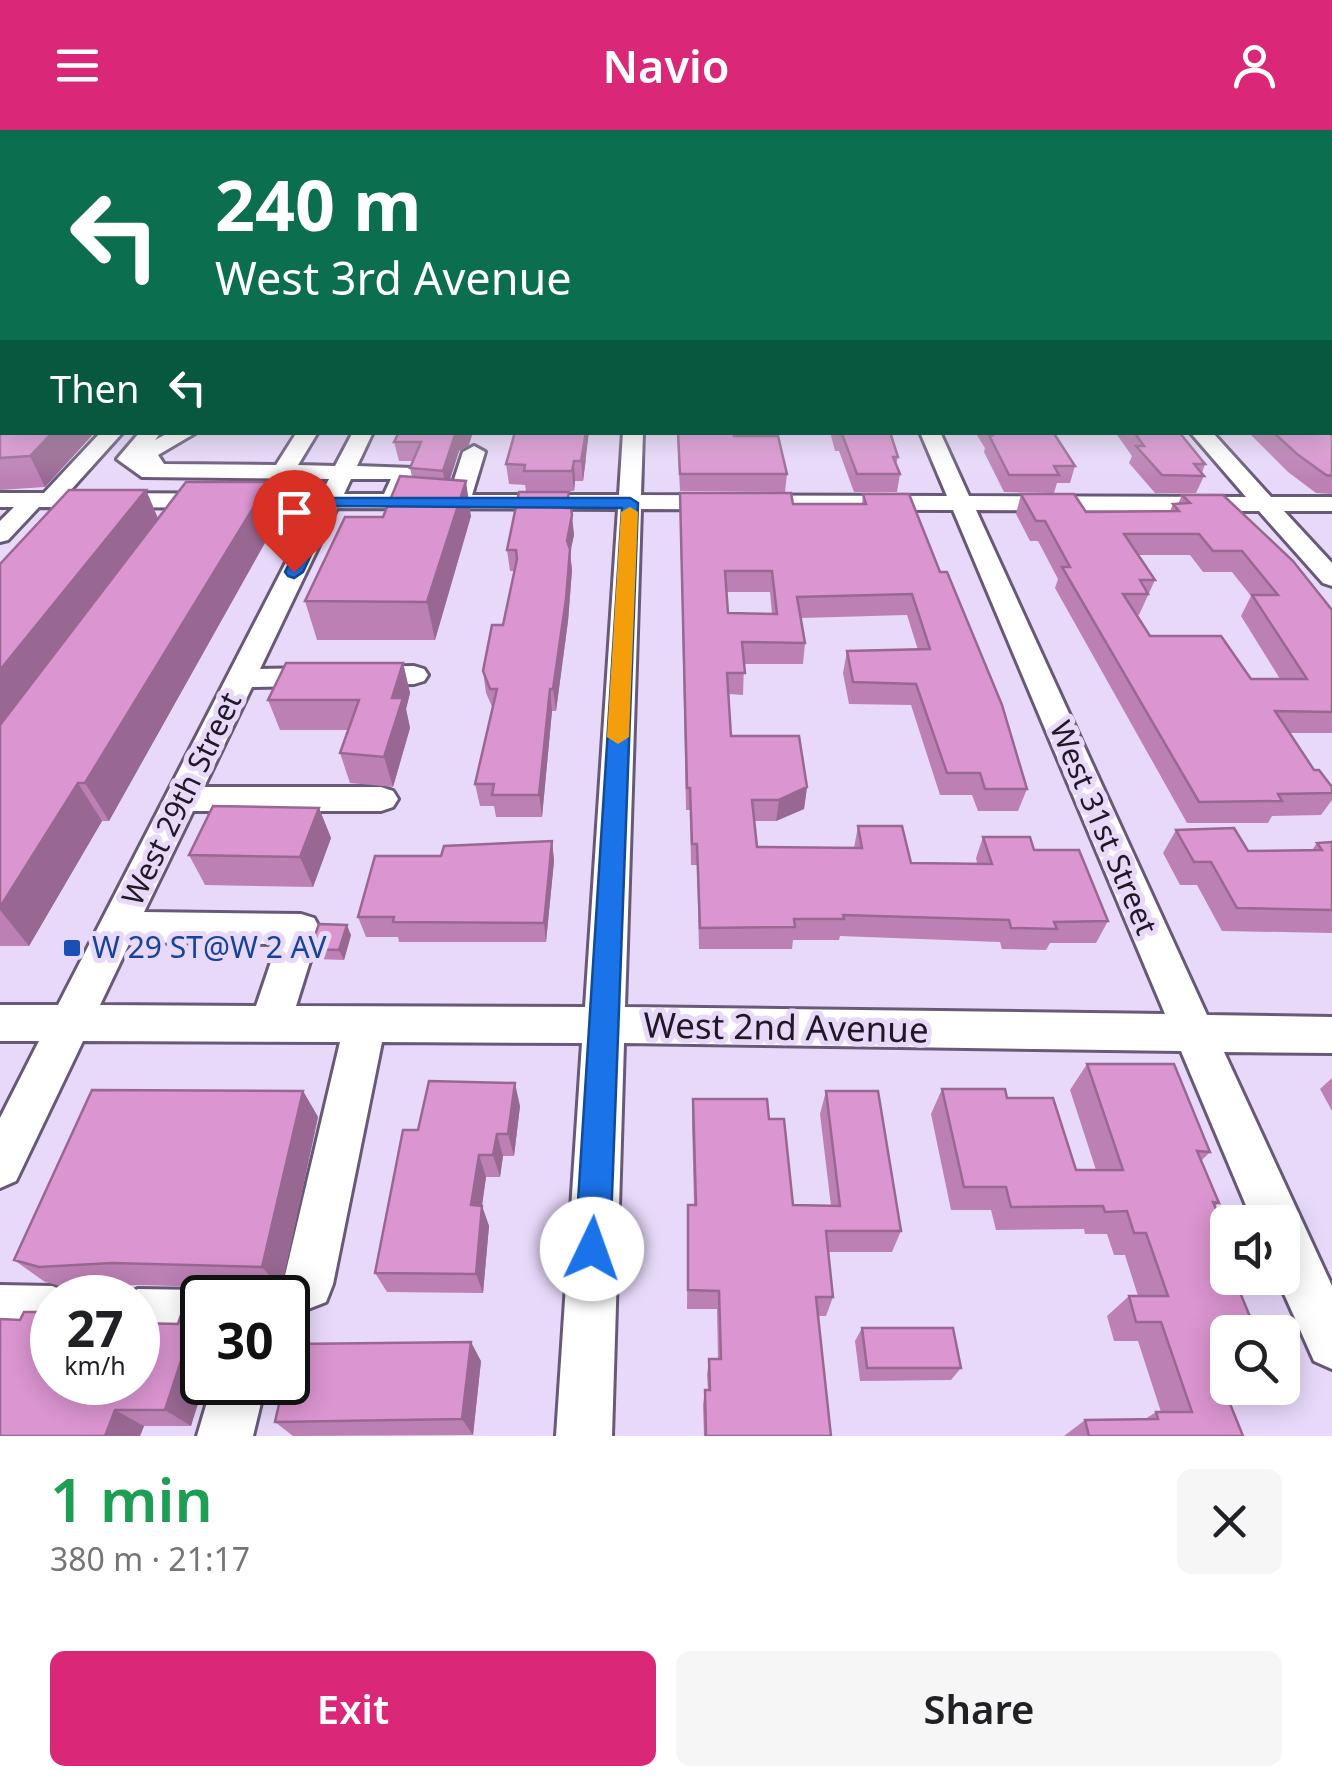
<!DOCTYPE html>
<meta charset="utf-8">
<style>
:root{--surface:#fff;--page:#f6f6f6;--text:#202124;--muted:#757577;--accent:#db2777}
body{margin:0;font-family:"Noto Sans",sans-serif;background:var(--page);color:var(--text);height:100vh;display:flex;flex-direction:column;font-size:38px;white-space:nowrap}
*{box-sizing:border-box;margin:0}
p{font-size:32px;color:var(--muted)}
.icon{flex:none;width:55px;height:55px;fill:none;stroke:currentColor;stroke-width:2;stroke-linecap:round;stroke-linejoin:round}
.map{position:relative;height:1306px;overflow:hidden}
.panel{display:flex;flex-direction:column;background:var(--surface);flex:1}
.panel>*{flex:none}
.guide{position:absolute;left:0px;top:0px;width:1332px;height:305px;box-shadow:0 5px 25px #0003;background:#0b6e4f;color:#fff;overflow:hidden}
.controls{position:absolute;left:1210px;top:1075px;display:grid;gap:20px}
.controls a{display:grid;place-items:center;width:90px;height:90px;border-radius:15px;background:var(--surface);box-shadow:0 5px 25px #0003;font-size:50px}
.speed{position:absolute;left:30px;top:1145px;display:flex;gap:20px;font-size:50px;font-weight:700;text-align:center}
.speed>*{display:grid;place-content:center;width:130px;height:130px;border-radius:50%;background:var(--surface);box-shadow:0 5px 25px #0003;line-height:1}
.speed small{font-size:25px;font-weight:400}
.speed .limit{border:5px solid #111;border-radius:15px;background:#fff;color:#111}
.pin{position:absolute;display:grid;place-items:center;width:85px;height:85px;color:#fff;margin:-102px -42px;border-radius:50% 50% 50% 0;rotate:-45deg;box-shadow:0 0 10px #0007}
.pin .icon{rotate:45deg}
.me{position:absolute;width:110px;margin:-55px;rotate:3deg;stroke-linejoin:round;filter:drop-shadow(0 0 8px #0008)}
.turn{display:flex;align-items:center;gap:35px;height:210px;padding:0 50px;font-size:45px}
.turn .icon{width:130px;height:130px;stroke-width:2.5}
.turn b{display:block;font-size:70px;line-height:85px}
.then{display:flex;align-items:center;height:95px;padding:0 50px;background:#0003;gap:20px;font-size:38px}
.round{display:grid;place-items:center;flex:none;width:105px;height:105px;border-radius:15px;background:var(--page)}
.overview{display:flex;align-items:center;justify-content:space-between;height:170px;padding:0 50px}
h1{font-size:60px;font-weight:600;line-height:75px;color:#1e9e55}
.primary-button{display:flex;gap:20px;margin-top:auto;padding:20px 50px}
.primary-button a{flex:1;height:115px;border-radius:15px;background:var(--accent);color:#fff;font-size:40px;font-weight:600;line-height:115px;text-align:center}
.primary-button a+a{background:var(--page);color:var(--text)}
header{display:flex;justify-content:space-between;align-items:center;height:130px;padding:0 50px;background:var(--accent);color:#fff;font-size:45px;font-weight:600}
.map>svg:first-child{display:block}
</style>
<header><svg class="icon" aria-label="menu" viewBox="0 0 24 24"><path d="M4 6h16M4 12h16M4 18h16"/></svg>Navio<svg class="icon" aria-label="person" viewBox="0 0 24 24"><circle cx="12" cy="8" r="4"/><path d="M4 21q1-7 8-7t8 7"/></svg></header>
<div class="map">
<svg width="1332" height="1306" viewBox="0 0 1332 1306">
<rect width="100%" height="100%" fill="#e8d9fa"/>
<g fill="none" stroke-linecap="round" stroke-linejoin="round">
<g stroke="#685a77" stroke-width="6">
<path id="minor" d="M1330,187L1332,188V198L1330,197Z
M101,302H123L68,363L321,364L329,349L142,347L117,329L140,302H161L155,310L170,302H197L158,325L164,334L276,335L297,302H318L298,335L335,336L353,302H373L357,336L413,338L416,343L407,364L449,365L463,322L474,316L485,322L472,365H619L623,302H643L641,365L947,366L920,302H940L969,366L1246,367L1190,302H1212L1271,367H1332V381H1284L1332,433V456L1323,453L1259,381L976,380L1207,885L1332,887V923L1224,922L1332,1156V1239L1314,1231L1277,1148H1282V1092H1253L1181,921L624,913L612,1306H556L582,913L382,912L333,1154L326,1172L308,1179L290,1172L283,1154L340,912L83,911L16,1051L0,1058V988L39,911H0V875H58L314,378L39,377L8,410L0,412V391L14,377H0V363H44ZM351,349H391L384,364H344ZM337,378L618,379L585,877L296,876L320,799L314,788L301,784L144,782L193,681H381L393,677L398,669L393,661L381,657H204L252,557L414,554L424,551L428,545L424,539L414,536L260,539ZM641,379L953,380L1165,884L625,877ZM130,812L277,814L256,876L100,875Z
M0,1155L52,1156L70,1163L72,1168H52V1206L0,1205Z
M138,1159L202,1160L220,1168H202V1210L138,1209V1168H119Z
M213,1252H266L253,1306H197Z"/>
</g>
<g stroke="#fff" stroke-width="5">
<path id="major" d="M1330,173H1332V185H1330Z"/>
</g>
<use href="#minor" fill="#fff" fill-rule="evenodd"/>
<use href="#major" fill="#f9d4d9" fill-rule="evenodd"/>
</g>
<path fill="#bc80b4" fill-rule="evenodd" d="M0,195L95,302L45,357L0,360Z
M1330,199L1332,201V268L1330,267Z
M399,302L469,315L459,321L450,350L471,386L435,510H317L305,471L383,387L412,347L410,338L412,331H399L394,312Z
M677,302H734V306L787,344L785,362L680,361Z
M830,302H890L898,327L896,335L900,344L897,362H854L839,321H835Z
M975,302H1053L1075,336L1070,353H1057L1054,363L1004,362L984,322L985,318Z
M1115,302H1179L1205,334L1202,343L1204,346L1196,363H1155L1129,333L1132,326Z
M1248,302H1328L1332,306V364L1316,363L1288,342Z
M586,329L583,351H575L574,361H526L525,355L509,354L506,334Z
M146,360L158,388L280,386L109,691H102L29,816H0V434Z
M863,364L1027,659L1018,681H978L972,665H940L911,575L849,574L843,543L847,521L918,520L907,485L801,488L805,513L803,534H744L743,565L729,564L731,606L807,657L804,679L776,691H754L757,717L854,718L858,696L911,733H977L976,728L983,707L1034,720L1108,791L1096,813H1050L1046,820L1002,819L1000,812L840,806L839,810H793L792,819H699L697,735H691L690,680H686L680,383L793,374H862ZM727,462H770L772,484L728,483Z
M1021,364L1086,382L1170,381L1173,374H1178L1182,365L1332,480V603H1289L1314,640L1332,657V670L1321,685L1272,686L1268,693H1187L1055,458L1058,449L1038,411H1030L1016,384ZM1138,425H1190L1203,442H1232L1251,466L1241,486L1280,549H1251L1150,506L1136,485H1139L1155,450Z
M570,378L574,405L570,423L572,440L568,491L556,581H552L542,687H496L494,676H480L475,654L493,579L486,563L483,541L503,495L515,441H510L507,420Z
M403,533L410,563L406,579L410,598L393,657L350,653L340,623L348,600H280L268,570Z
M319,678L331,708L313,757L205,755L189,725Z
M1176,700L1248,721L1312,720L1317,713L1332,712V803L1222,801L1197,755H1180L1163,723Z
M552,711L554,731L546,812H399L398,807H366L358,787L441,726Z
M351,805L344,830L315,829L310,819Z
M1087,934L1210,1022L1201,1031L1219,1073L1215,1076L1228,1202L1281,1259L1251,1275H1231L1243,1306H1064L1085,1290L1145,1289L1156,1282H1161L1138,1211H1114L1107,1186L1129,1166H1138L1125,1125H1114L1107,1104H1085L1084,1099L996,1100L991,1080H951L931,984L942,959L1007,968L1076,1040H1096L1070,960Z
M1332,948V981L1320,959Z
M303,961L318,987L281,1159L138,1155L69,1158L45,1152L14,1130Z
M826,961L901,1101L892,1122H828L833,1167L826,1186H818L831,1306H704L703,1275L705,1260H708L707,1245L709,1229H718L717,1179H687L688,1075H694L692,992L693,969L769,989L793,1075L831,1076L820,984Z
M520,976L514,1026H503L500,1047H486L482,1076L489,1096L483,1163L387,1162L375,1143L418,1000Z
M197,1182L202,1187V1252L191,1296H144L140,1306H0L52,1252L178,1194Z
M862,1198L961,1238L951,1250L860,1251L855,1211Z
M481,1231L473,1305L293,1306L275,1292Z"/>
<path fill="#996892" d="M53,302H95L45,357L30,326Z
M456,302H473L469,315L459,321L446,361L443,341Z
M586,302H589L583,351L581,331Z
M574,331L575,351L574,361L572,341Z
M466,351L471,386L435,510L427,472Z
M269,352L280,386L109,691L85,653Z
M146,360L160,394L0,610V540Z
M572,385L574,405L570,423L572,440L568,491L556,581L553,559L567,411Z
M403,533L410,563L406,579L410,598L393,657L384,627L392,568Z
M550,559L552,581L542,687L539,665Z
M78,653L102,691L29,816L0,780V777Z
M807,657L804,679L776,691L779,670Z
M319,678L331,708L313,757L300,727Z
M552,711L554,731L546,812L544,793Z
M347,795L351,805L344,830L339,820Z
M515,953L520,976L514,1026L508,1004Z
M303,961L318,987L281,1159L262,1137Z
M497,1004L503,1026L500,1047L493,1025Z
M479,1025L486,1047L479,1096L471,1075Z
M482,1076L489,1096L483,1163L476,1144Z
M197,1182L202,1187V1252H205L191,1296L165,1280Z
M471,1212L481,1231L473,1305L462,1289Z
M115,1280L144,1296L140,1306H105Z"/>
<path fill="#db95d1" stroke="#996892" stroke-width="2.5" fill-rule="evenodd" d="M0,195H2V302H53L30,326L0,328Z
M1330,199L1332,201V245L1330,243Z
M399,302H456L443,341L410,338L421,312H394Z
M515,302H586L581,331H574L572,341H524L525,335L506,334Z
M678,302H734V306H778L787,344H680Z
M837,302H890L898,327H893L900,344H857L842,304H837Z
M990,302H1053L1075,336H1054L1059,345H1009L989,305H992Z
M1134,302H1179L1205,334H1194L1204,346L1162,345L1136,316H1144Z
M1273,302H1328L1332,306V346L1326,345L1297,324Z
M400,346L466,351L427,472L305,471L345,387H383Z
M186,352H269L85,653H78L0,777V595Z
M69,360H146L0,540V434Z
M519,362H569L566,378H571L572,385L567,411L570,419L566,469L553,559H550L539,665H492L494,654H475L497,559H490L483,541L492,495H503L517,429L516,420H507Z
M680,363H791L793,374H866L863,364H909L940,442H947L1002,575L1027,659H985L980,643H947L916,554L853,552L847,521L930,519L912,464L797,467L805,513L742,512L745,543H727L731,606H799L807,657L779,670H752L757,717L862,718L858,696H902L911,733L992,734L983,707H1030L1034,720H1079L1108,791L1054,792L1057,799L1011,798L1009,790L843,785L844,789H794L795,797L700,798L697,714H692L690,658H687ZM725,441H772L777,484L728,483Z
M1021,364H1074L1086,382L1179,381L1173,374L1190,373L1182,365H1223L1293,431L1332,480V582L1275,581L1314,640H1319L1332,657V663L1278,664L1282,671L1199,672L1062,437H1070L1045,391H1036ZM1124,404H1199L1213,421H1242L1278,465H1252L1307,549H1251L1221,506H1150L1123,464H1148L1140,450H1155Z
M286,533H403L392,568H403L384,627L340,623L359,570H268Z
M213,676L319,678L300,727L189,725Z
M1234,698L1248,721L1322,720L1317,713L1332,712V780L1237,778L1211,732H1194L1176,700Z
M552,711L544,793L393,792L394,787H358L375,726H441L444,716Z
M319,794L347,795L339,820L310,819Z
M1087,934H1174L1210,1022L1197,1021L1219,1073L1213,1072L1228,1108V1148H1234L1251,1189L1262,1190L1268,1202H1228V1258L1281,1259H1224L1243,1306H1089L1085,1290L1158,1289L1156,1282H1192L1161,1192H1136L1129,1166H1168L1146,1103H1134L1127,1081L1105,1082L1103,1076L1011,1077L1006,1057H964L942,959H1005L1007,968H1053L1076,1040H1123Z
M429,951L515,953L508,1004H497L493,1025H479L471,1075L482,1076L476,1144L375,1143L403,1000H418Z
M92,960L303,961L262,1137L112,1133L39,1137L14,1130Z
M826,961H878L901,1101H826L833,1167H816L831,1306H706L705,1260H710L709,1229H721L719,1161L688,1160V1075H696L693,969H767L769,989H784L793,1075L840,1076Z
M24,1182H52V1252H138V1193L178,1194L182,1182H197L165,1280H115L105,1306H0V1189L20,1190Z
M862,1198H953L961,1238H867Z
M471,1212L462,1289L275,1292L284,1252H288V1237L293,1214Z"/>
<linearGradient id="sky" x2="0" y2="1"><stop stop-color="#75b0e8"/><stop offset="0.48" stop-color="#f5eefd"/><stop offset="1" stop-color="#f5eefd" stop-opacity="0"/></linearGradient>
<rect width="1332" height="350" fill="url(#sky)"/>
<path fill="#1a73e8" stroke="#114b97" stroke-width="2.5" d="M323,368H630L638,373L610,1119L605,1131L592,1136L580,1131L575,1119L622,378L334,376L303,442L294,448L288,446L285,442Z"/>
<path fill="#f59e0b" d="M630,377L638,382L629,607L618,614L607,607L621,382Z"/>
<rect fill="#1a4fb4" stroke="#e8d9fa" stroke-width="4" x="62" y="808" width="20" height="20" rx="5"/>
<g text-anchor="middle" stroke-width="10" stroke-linejoin="round" paint-order="stroke">
<g font-size="30" fill="#1f1925" stroke="#e8d9fa">
<text transform="translate(182 669) rotate(-64)" y="10">West 29th Street</text>
<text transform="translate(1103 698) rotate(67)" y="10">West 31st Street</text>
</g>
<g font-size="30" fill="#164399" stroke="#e8d9fa" text-anchor="start">
<text x="92" y="828">W 29 ST@W 2 AV</text>
</g>
<g font-size="35" fill="#1f1925" stroke="#e8d9fa">
<text transform="translate(786 898) rotate(1)" y="12">West 2nd Avenue</text>
</g>
</g>
</svg>
<div class="controls">
<a><svg class="icon" aria-label="sound" viewBox="0 0 24 24"><path d="M4 9h4l5-4v14l-5-4H4zM17 9q2 3 0 6"/></svg></a>
<a><svg class="icon" aria-label="search" viewBox="0 0 24 24"><circle cx="10" cy="10" r="6"/><path d="M15 15l6 6"/></svg></a>
</div>
<div class="speed"><div>27<small>km/h</small></div><div class="limit">30</div></div>
<div class="pin" style="left:294px;top:442px;background:#d93025"><svg class="icon" aria-label="arrive" viewBox="0 0 24 24"><path d="M6 21V4h12l-3 4 3 4H6"/></svg></div>
<svg class="me" style="left:592px;top:1119px" viewBox="-20 -20 40 40"><circle r="19" fill="#fff"/><path d="M0-13L10 11 0 6-10 11z" fill="#1a73e8"/></svg>
<div class="guide">
<div class="turn"><svg class="icon" aria-label="left" viewBox="0 0 24 24"><path d="M17 20v-9H6M10 6l-5 5 5 5"/></svg><div><b>240 m</b>West 3rd Avenue</div></div>
<div class="then">Then<svg class="icon" aria-label="left" viewBox="0 0 24 24"><path d="M17 20v-9H6M10 6l-5 5 5 5"/></svg></div>
</div>
</div>
<section class="panel">
<div class="overview"><div><h1>1 min</h1><p>380 m · 21:17</p></div><a class="round"><svg class="icon" aria-label="close" viewBox="0 0 24 24"><path d="M6 6l12 12M18 6L6 18"/></svg></a></div>
<div class="primary-button"><a>Exit</a><a>Share</a></div>
</section>
